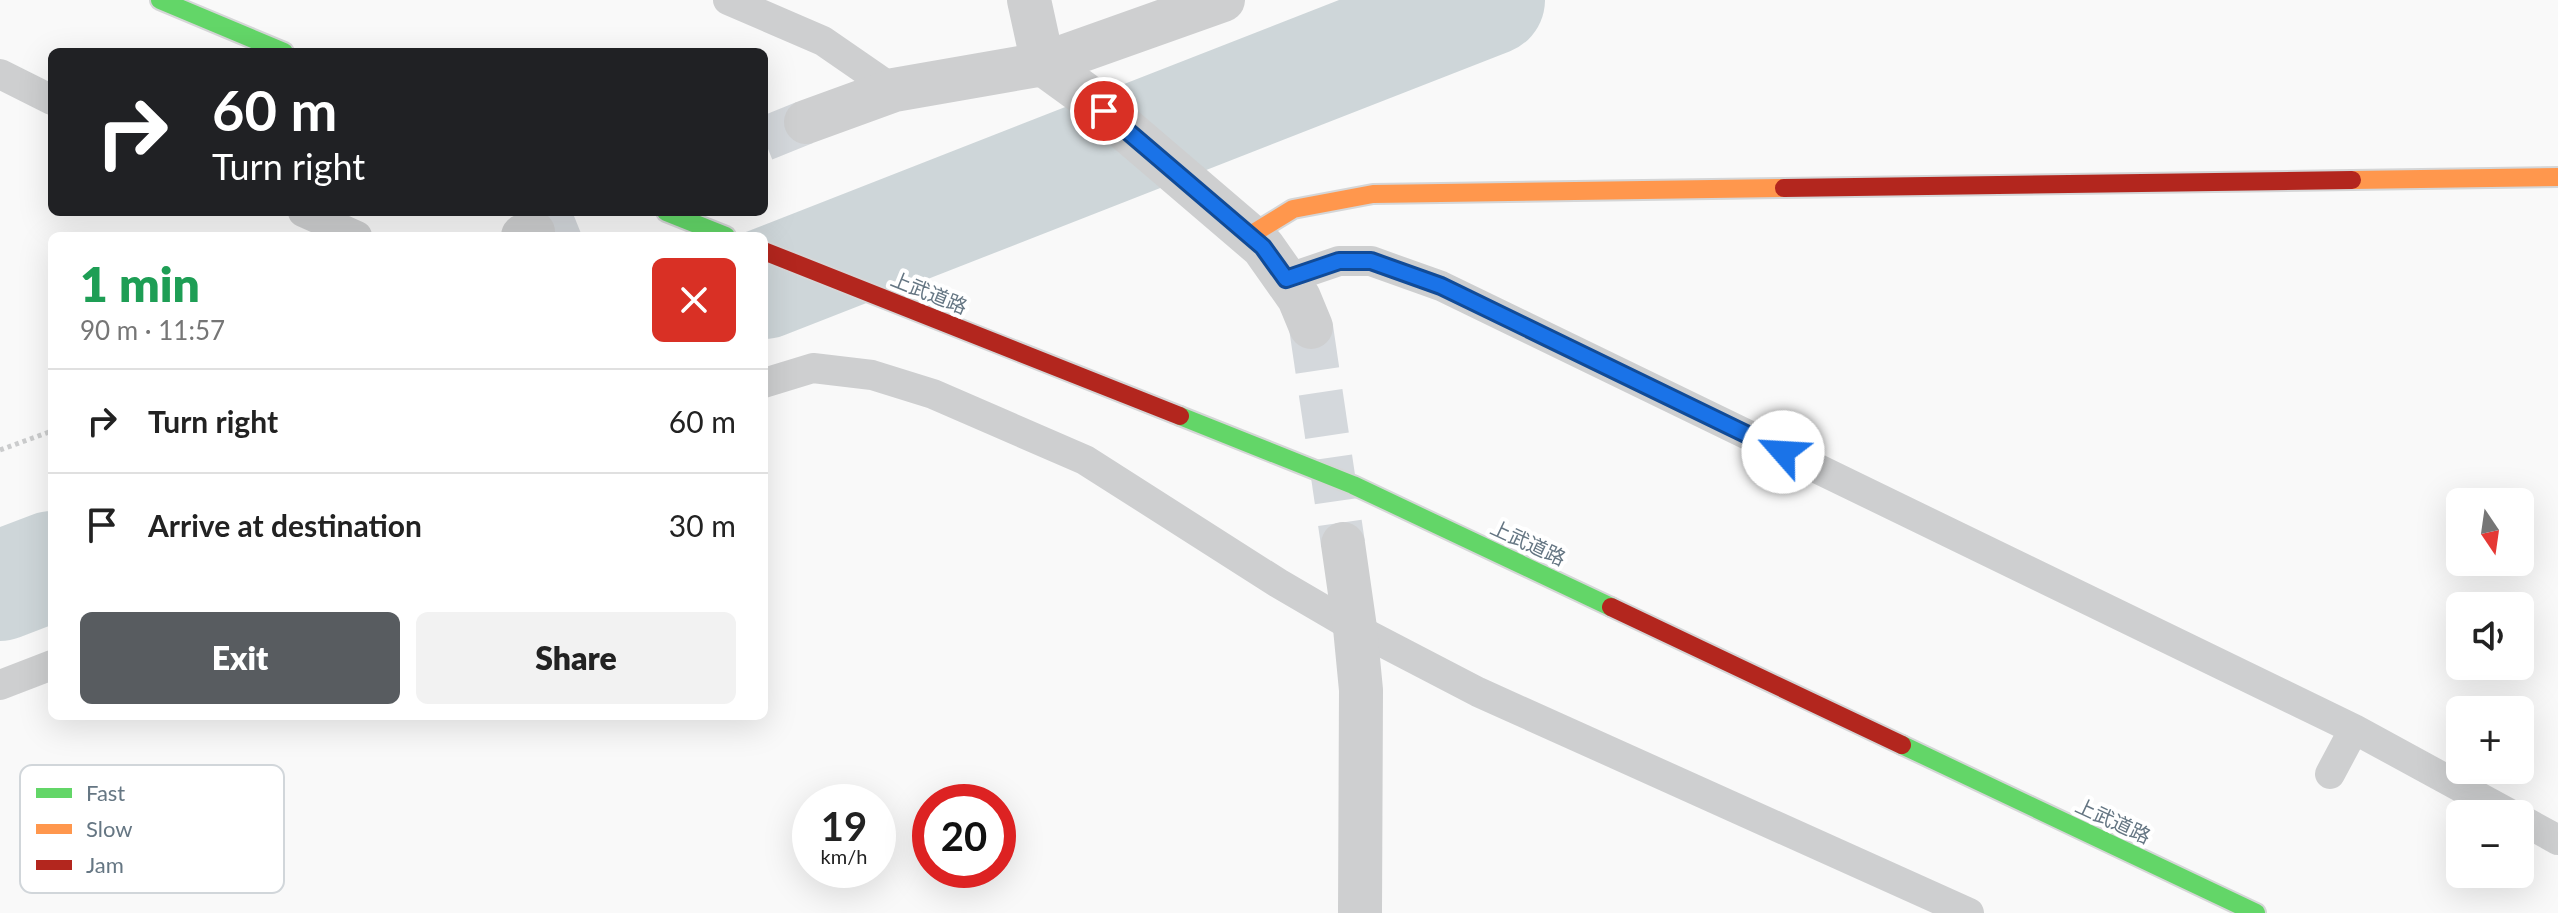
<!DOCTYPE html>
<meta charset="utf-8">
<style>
:root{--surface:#fff;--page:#f2f2f2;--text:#222;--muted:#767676;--line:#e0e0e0;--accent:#585c60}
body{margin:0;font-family:Lato,"Noto Sans JP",sans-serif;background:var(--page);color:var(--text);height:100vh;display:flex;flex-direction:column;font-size:30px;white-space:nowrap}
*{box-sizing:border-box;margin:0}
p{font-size:26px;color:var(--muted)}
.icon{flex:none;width:44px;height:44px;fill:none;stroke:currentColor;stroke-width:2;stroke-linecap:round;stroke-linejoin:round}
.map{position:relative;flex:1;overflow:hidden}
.side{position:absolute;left:48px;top:232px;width:720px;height:488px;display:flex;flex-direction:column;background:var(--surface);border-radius:12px;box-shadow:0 8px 32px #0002}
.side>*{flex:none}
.top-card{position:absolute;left:48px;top:48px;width:720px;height:168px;border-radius:12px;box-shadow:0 8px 32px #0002;background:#202124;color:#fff;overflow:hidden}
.needle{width:52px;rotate:167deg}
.tools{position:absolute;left:2446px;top:488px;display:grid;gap:16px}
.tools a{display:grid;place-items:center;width:88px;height:88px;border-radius:12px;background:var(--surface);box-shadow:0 8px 32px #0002;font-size:40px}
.speed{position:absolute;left:792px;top:784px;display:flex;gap:16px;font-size:40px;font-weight:700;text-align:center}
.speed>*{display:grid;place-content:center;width:104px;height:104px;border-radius:50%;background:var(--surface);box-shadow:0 8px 32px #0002;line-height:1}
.speed small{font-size:20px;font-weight:400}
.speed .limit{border:12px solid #d22;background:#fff;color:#111}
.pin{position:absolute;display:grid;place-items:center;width:68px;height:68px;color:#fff;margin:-34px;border:4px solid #fff;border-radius:50%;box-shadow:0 2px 8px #0007}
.me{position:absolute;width:88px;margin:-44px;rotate:296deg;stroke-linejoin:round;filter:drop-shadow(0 0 6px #0008)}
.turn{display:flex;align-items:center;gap:28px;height:168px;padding:0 32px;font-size:36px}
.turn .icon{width:104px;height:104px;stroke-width:2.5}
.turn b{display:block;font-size:56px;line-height:68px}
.round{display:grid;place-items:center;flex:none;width:84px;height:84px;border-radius:12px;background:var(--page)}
.overview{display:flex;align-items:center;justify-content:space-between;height:136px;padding:0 32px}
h1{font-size:48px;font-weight:800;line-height:60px;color:#1e9e55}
.button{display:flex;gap:16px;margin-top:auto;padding:16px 32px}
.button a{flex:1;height:92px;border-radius:12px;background:var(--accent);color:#fff;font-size:32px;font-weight:800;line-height:92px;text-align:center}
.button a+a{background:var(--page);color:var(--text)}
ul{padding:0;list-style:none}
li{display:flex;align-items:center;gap:24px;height:104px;padding:0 32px;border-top:2px solid var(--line)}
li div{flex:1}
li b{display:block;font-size:30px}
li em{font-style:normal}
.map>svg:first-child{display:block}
</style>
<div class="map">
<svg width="2558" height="913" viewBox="0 0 2558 913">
<rect width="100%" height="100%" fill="#f9f9f9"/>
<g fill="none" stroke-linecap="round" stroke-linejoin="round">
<path stroke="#ced6d9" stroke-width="110" d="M764,284L1490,0
M0,586L52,566"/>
<path stroke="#d4d8dc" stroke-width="44" stroke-dasharray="44 22" stroke-linecap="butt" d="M764,139L806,122
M533,232L583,212
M1311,327L1343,544"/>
<g stroke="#d5d6d7" stroke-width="22">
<path id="fast" d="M160,0L284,52
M666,212L726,236
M1180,416L1353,485L1611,607
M1902,745L2256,913"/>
</g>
<g stroke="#d5d6d7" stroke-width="22">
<path id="slow" d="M2352,180L2558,177
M1249,236L1293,209L1373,194L1784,188"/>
</g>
<g stroke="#d5d6d7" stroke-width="22">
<path id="jam" d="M1784,188L2352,180
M764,251L1180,416
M1611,607L1902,745"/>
</g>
<path stroke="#cbcccd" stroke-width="5" stroke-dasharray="4 4" stroke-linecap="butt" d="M0,450L52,431"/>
<path stroke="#cecfd0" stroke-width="30" d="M728,0L823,41L894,90
M0,74L52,100
M303,212L357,236
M1286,279L1339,261H1371L1441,286L2354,729L2510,814
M764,383L813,368L872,375L933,394L1085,460L1278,583L1355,628L1478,692L1969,913
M0,685L52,665
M2330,774L2354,729
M2520,819L2558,840"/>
<path stroke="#cecfd0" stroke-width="44" d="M1029,0L1043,64L1083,93L1263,247L1299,298L1311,327
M806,122L894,90L1043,64L1223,0
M523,236L533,232
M1343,544L1355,628L1361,690L1360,913"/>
<use href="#fast" stroke="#63d668" stroke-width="18"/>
<use href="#slow" stroke="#ff974d" stroke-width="18"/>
<use href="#jam" stroke="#b3261e" stroke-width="18"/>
</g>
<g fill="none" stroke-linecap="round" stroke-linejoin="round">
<g stroke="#114b97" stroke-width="20">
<path id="route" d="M1104,111L1263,247L1286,279L1339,261H1371L1441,286L1783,452"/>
</g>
<use href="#route" stroke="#1a73e8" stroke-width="14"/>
</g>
<g text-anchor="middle" stroke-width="8" stroke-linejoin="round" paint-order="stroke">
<g font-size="20" fill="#657683" stroke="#fff">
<text transform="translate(929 293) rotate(22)" y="7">上武道路</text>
<text transform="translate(1528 543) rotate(25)" y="7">上武道路</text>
<text transform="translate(2113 821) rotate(25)" y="7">上武道路</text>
</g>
</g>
<rect x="20" y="765" width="264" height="128" rx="12" fill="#fff" stroke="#d1d6da" stroke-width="2"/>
<rect x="36" y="788" width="36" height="10" fill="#63d668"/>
<rect x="36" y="824" width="36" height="10" fill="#ff974d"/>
<rect x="36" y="860" width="36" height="10" fill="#b3261e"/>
<g font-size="22" fill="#657683">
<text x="86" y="801">Fast</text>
<text x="86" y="837">Slow</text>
<text x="86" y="873">Jam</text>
</g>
</svg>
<div class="tools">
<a><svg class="needle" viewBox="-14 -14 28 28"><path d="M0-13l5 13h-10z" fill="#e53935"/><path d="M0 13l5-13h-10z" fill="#767676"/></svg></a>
<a><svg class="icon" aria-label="sound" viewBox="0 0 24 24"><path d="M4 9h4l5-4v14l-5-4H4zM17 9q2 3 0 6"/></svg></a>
<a>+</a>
<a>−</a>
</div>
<div class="speed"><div>19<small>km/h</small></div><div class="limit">20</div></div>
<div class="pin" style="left:1104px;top:111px;background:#d93025"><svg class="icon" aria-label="arrive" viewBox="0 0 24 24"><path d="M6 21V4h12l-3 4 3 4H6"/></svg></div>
<svg class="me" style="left:1783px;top:452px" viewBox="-20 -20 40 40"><circle r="19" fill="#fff"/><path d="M0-13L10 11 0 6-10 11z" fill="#1a73e8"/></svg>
<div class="top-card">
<div class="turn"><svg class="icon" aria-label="right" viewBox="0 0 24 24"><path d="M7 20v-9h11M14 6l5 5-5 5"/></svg><div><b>60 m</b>Turn right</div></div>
</div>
<section class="side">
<div class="overview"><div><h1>1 min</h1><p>90 m · 11:57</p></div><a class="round" style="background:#d93025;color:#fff"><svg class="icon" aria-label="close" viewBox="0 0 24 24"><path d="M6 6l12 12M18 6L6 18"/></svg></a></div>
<ul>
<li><svg class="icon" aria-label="right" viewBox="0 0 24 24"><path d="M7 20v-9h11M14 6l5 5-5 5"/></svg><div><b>Turn right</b></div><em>60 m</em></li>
<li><svg class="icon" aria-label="arrive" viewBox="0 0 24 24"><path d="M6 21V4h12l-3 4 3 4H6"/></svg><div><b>Arrive at destination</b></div><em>30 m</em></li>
</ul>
<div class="button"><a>Exit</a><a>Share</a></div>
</section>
</div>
